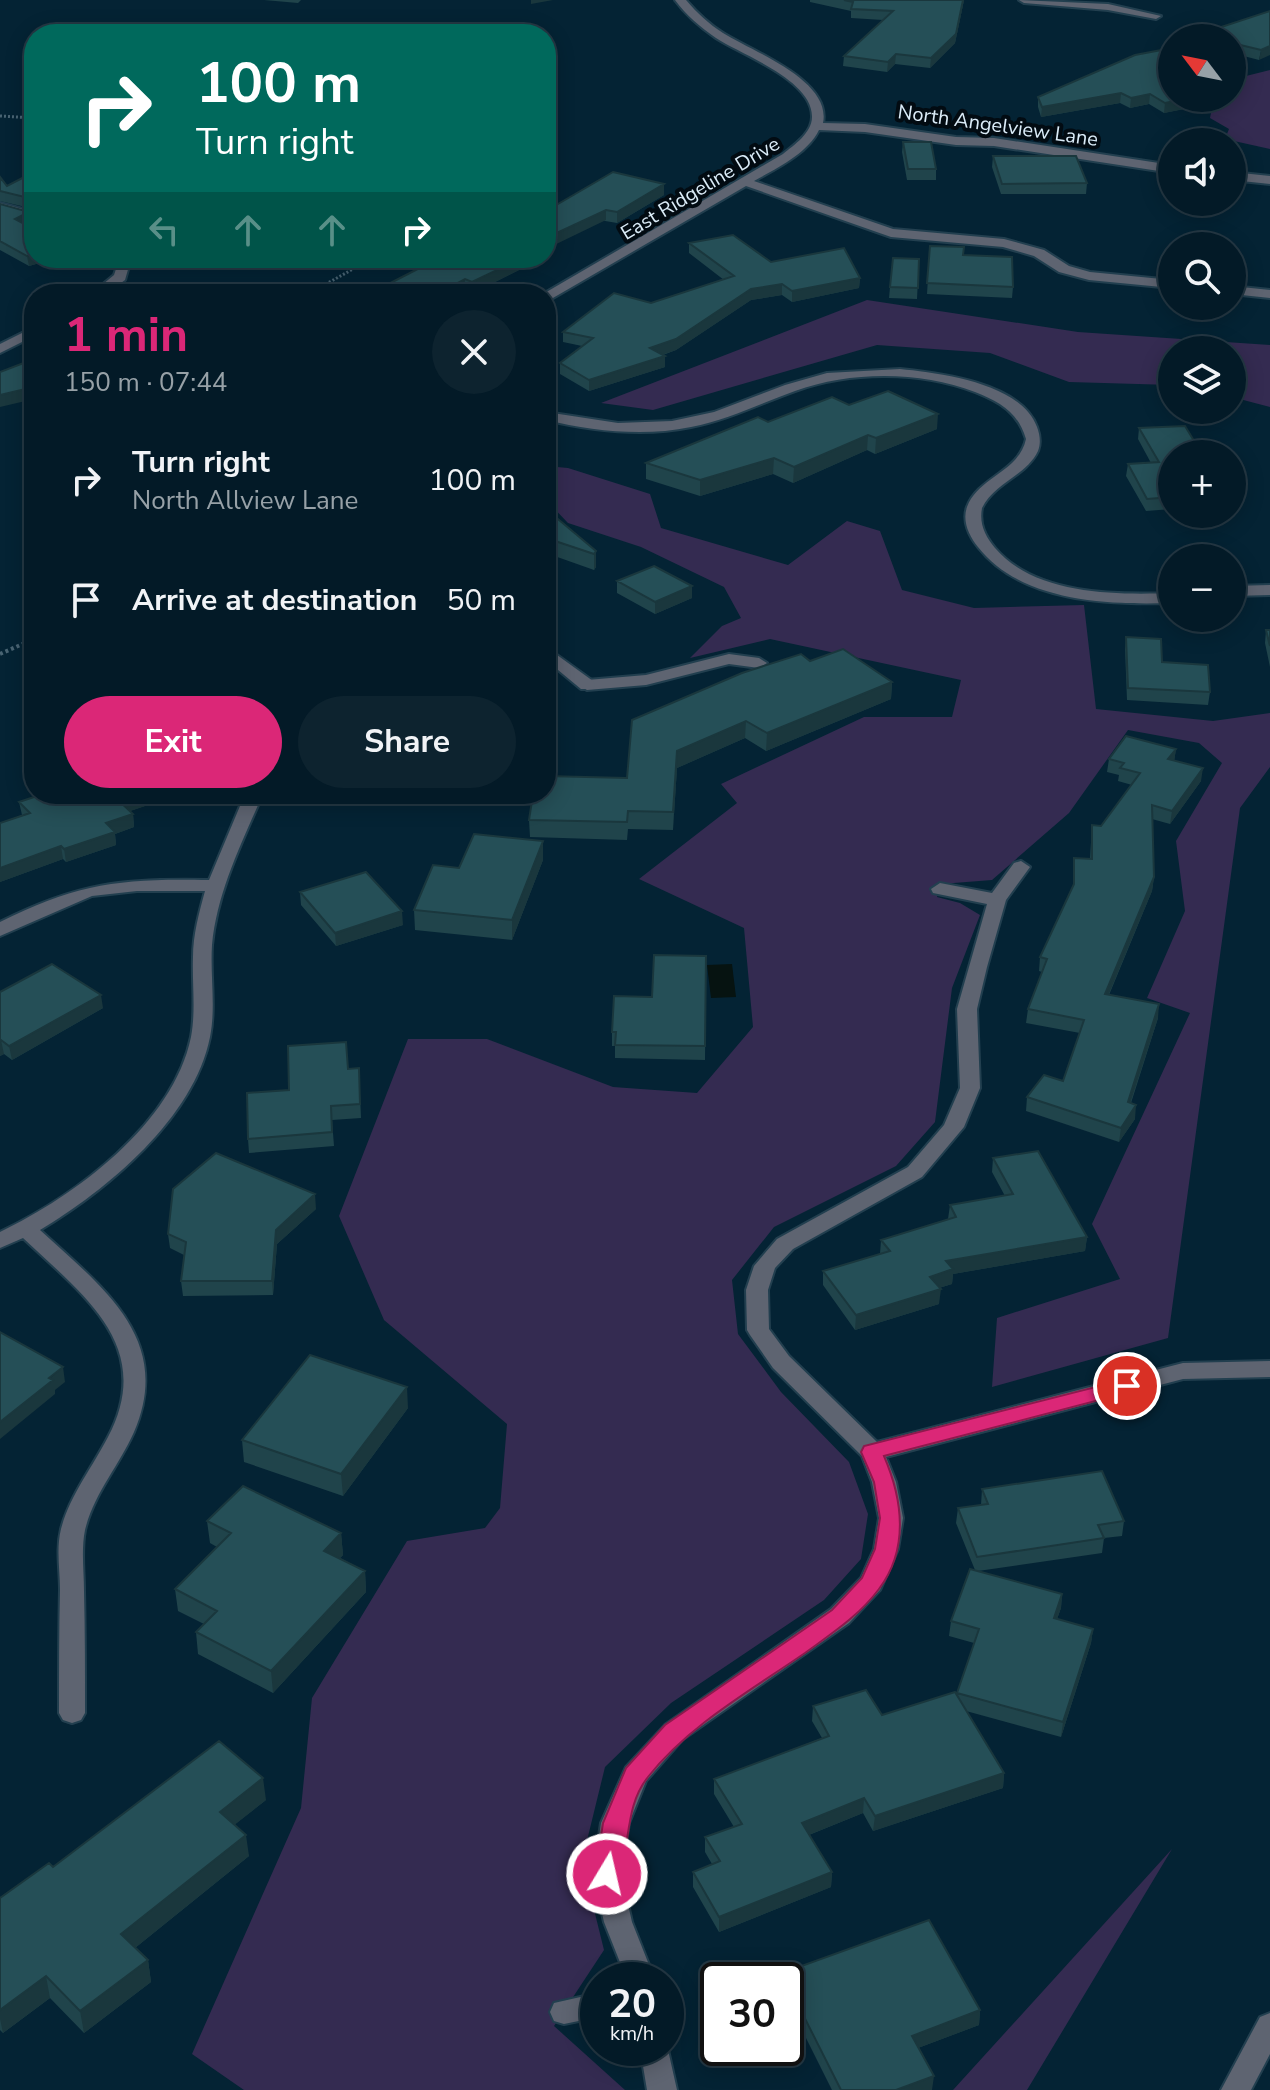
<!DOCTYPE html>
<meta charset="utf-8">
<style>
:root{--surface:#031a27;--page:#0d232f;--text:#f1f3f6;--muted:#97a1a7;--line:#243844;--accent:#db2777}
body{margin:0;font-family:"Nunito Sans",sans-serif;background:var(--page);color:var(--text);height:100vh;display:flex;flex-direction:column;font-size:30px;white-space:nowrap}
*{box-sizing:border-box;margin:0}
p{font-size:26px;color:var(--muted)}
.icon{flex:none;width:44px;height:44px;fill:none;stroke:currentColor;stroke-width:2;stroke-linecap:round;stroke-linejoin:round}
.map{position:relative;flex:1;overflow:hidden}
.sheet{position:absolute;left:24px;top:284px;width:532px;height:520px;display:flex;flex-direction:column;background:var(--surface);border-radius:32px;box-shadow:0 4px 20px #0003,0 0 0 2px var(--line)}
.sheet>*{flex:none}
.banner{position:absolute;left:24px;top:24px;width:532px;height:244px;border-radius:32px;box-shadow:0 4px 20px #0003,0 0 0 2px var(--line);background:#00695c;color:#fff;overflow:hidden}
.needle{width:52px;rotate:302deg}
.controls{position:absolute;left:1158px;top:24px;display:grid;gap:16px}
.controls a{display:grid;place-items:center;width:88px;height:88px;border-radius:50%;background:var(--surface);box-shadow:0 4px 20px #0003,0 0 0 2px var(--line);font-size:40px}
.speed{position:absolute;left:580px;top:1962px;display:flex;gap:16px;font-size:40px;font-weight:700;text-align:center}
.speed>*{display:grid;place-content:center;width:104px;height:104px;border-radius:50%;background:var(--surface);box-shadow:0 4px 20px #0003,0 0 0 2px var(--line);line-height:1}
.speed small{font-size:20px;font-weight:400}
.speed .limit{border:4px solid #111;border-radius:12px;background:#fff;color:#111}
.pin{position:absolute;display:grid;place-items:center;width:68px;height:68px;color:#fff;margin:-34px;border:4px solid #fff;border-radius:50%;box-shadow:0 2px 8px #0007}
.me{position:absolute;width:88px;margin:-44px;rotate:9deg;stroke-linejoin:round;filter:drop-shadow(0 0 6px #0008)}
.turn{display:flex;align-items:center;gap:28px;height:168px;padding:0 40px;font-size:36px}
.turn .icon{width:104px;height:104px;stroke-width:2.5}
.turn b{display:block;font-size:56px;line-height:68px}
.lanes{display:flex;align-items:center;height:76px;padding:0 40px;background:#0003;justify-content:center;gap:40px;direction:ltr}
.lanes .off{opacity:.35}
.round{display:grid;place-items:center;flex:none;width:84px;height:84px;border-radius:42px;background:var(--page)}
.head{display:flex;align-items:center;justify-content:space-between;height:136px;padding:0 40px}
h1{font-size:48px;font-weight:700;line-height:60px;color:var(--accent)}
.action{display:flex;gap:16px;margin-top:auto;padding:16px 40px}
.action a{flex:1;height:92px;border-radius:48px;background:var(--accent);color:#fff;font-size:32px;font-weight:700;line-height:92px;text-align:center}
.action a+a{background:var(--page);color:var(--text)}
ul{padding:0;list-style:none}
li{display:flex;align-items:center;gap:24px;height:120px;padding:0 40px}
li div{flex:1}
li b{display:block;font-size:30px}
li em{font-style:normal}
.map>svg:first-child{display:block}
</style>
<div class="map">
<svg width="1270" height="2090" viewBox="0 0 1270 2090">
<rect width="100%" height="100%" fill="#042334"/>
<path fill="#342b51" d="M1270,70V149L1225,139L1229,129L1210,118L1214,98H1232V84L1242,77Z
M867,300L1078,332L1270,345V407L1232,397V350H1172V385L1069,382L990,353L877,345L653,410L601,403Z
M546,466L568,468L650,494L661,528L788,565L847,521L880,531L902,590L974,608L1084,605L1096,709L1213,721L1270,713V767L1240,808L1168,1338L992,1387L997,1318L1120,1279L1092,1224L1190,1013L1147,998L1185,911L1176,841L1222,763L1199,743L1128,730L1069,813L992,880L941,884L937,897L960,903L980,915L952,988L935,1122L896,1166L774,1227L732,1280L738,1334L781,1392L849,1462L868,1514L861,1559L824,1600L671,1703L605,1767L582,1861L604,1950L554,2026L625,2090H244L192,2054L301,1808L312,1698L407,1541L485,1528L500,1508L507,1424L384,1320L339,1216L408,1039H487L613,1087L697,1093L753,1027L744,928L639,879L737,803L721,784L864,717H952L961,680L770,639L690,658L722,626L741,618L724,587L641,547L568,523L546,500Z
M1172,1849L1027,2090H953Z"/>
<path fill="#061311" d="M732,964L736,997L711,998L707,965Z"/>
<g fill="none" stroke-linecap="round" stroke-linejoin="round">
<g stroke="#223f4f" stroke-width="4">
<path id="service" d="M729,654L759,658L767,663L759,668L729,664L646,685L587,690L579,685L587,680L646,675Z"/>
</g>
<g stroke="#223f4f" stroke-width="4">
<path id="minor" d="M675,0H686C697,13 709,24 723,33C751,51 832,80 823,123L865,124L956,137L994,138L1172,165V173L994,146L956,145L865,132L819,130C807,154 777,168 754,181L893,229L1004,239L1044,250L1069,266L1090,272L1172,280V288L1089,280L1059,272L1034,256L1003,247L891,237L746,186L546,302V294H543L783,154C794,145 812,133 812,117C813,80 742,55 716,38C700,27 686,15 675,0Z
M1019,0L1108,4L1161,16L1156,19L1108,10L1024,3Z
M1232,172L1270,176V184L1232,180Z
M0,203L34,212V220L0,211Z
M113,258H125L129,266L125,280L106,294H91L114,275L117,266Z
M1232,286L1270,290V298L1232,294Z
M34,327V336L0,353V344Z
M900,369C940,373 1021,383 1037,427C1040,435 1041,443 1038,451C1026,476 994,483 982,508C979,524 985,536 995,548C1035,595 1115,595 1172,593V603C1107,605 1021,602 978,547C969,536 962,521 967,507C978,477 1019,472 1026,439C1018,412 1000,402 975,392C920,371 851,371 795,391C761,403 728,420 691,427C643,437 593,431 546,420V412L618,423L672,421L714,412L785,385L827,373Z
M1270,585V595L1232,596V586Z
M546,647L593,681L595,685L593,689H581L546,660Z
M245,794H263C242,842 217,892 212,945C210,975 216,1007 210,1037C194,1118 107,1190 40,1230C102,1287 174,1339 134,1432C119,1466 94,1493 85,1530C81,1550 84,1571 84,1591C85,1632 85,1672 85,1713L81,1720L72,1723L63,1720L59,1713C59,1672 59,1631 60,1590C60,1570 56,1549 61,1529C70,1495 92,1468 108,1437C156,1346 83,1295 23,1238L0,1248V1232C75,1196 173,1124 191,1037C196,1011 192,983 193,957C193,935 199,913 205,891H137L92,896L0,936V922C77,883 123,878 209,880Z
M1021,861L1030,867L1006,900L987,967L977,1009L980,1088L964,1127L922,1177L793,1249L775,1268L768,1290L769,1329L789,1356L877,1442L1183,1363L1270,1361V1377L1183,1379L886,1457L896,1482L903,1518L898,1549L880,1590L849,1623L683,1739L646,1781L629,1823L621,1874L632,1922L655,1980H627L604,1922L593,1874L601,1823L626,1767L665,1725L831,1609L861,1578L874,1549L879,1518L872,1482L862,1456L773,1368L750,1335L747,1330L746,1290L754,1266L777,1239L908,1167L944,1125L960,1088L957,1009L987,904L933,893L931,889L940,883L992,893L1014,863Z
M598,1993V2017L564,2024L554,2021L550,2012L554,2003Z
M1270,2013V2054L1251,2090H1221L1260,2017Z
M666,2041L677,2090H647L640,2048H666Z"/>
</g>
<path stroke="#496473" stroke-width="3" stroke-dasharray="2 2" stroke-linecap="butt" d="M0,116L34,118
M308,294L373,258"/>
<path stroke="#496473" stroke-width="4" stroke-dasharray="3 3" stroke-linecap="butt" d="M0,654L34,639"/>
<use href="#service" fill="#5e6471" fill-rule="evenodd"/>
<use href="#minor" fill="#5e6471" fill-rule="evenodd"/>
</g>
<path fill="#20444b" d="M264,0H301L298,3Z
M810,0H964L955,43L930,68L895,64L887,72L843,66L844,56L883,20L851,18V11L810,2Z
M1270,11L1259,60L1232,53V38H1200V34Z
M1135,55L1172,98H1189L1184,109L1164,113L1149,104L1130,108L1120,103L1041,117L1038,107V97Z
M903,142L936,169V180H907L902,152Z
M993,156L1087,183L1086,194H1001L992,167Z
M34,172V209L0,201V177L7,186Z
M664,195L617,223L546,211Z
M0,204L29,212L31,222L26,225L34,258H57L29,266L0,250Z
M689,243L771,262L860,278L859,288L792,302L782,295L751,300L676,350L663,355L665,367L589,391L560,374V363L582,346L563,342V332L724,280L689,253Z
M930,246L963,255L1013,287L1012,298L927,294Z
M439,258H528L523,260V268L473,293L465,290Z
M919,259L917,299L889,298L890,287Z
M849,405L937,429L875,454L867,450L793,483L773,474L700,496L646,479V463L768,422Z
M1139,428L1172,454V509L1146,511L1126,476L1128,464L1151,463L1138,439Z
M546,509L596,551V567L594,570L546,553Z
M617,581L692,586V598L655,614L617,593Z
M1266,630H1270V667L1265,643Z
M1126,637L1162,662L1210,692L1208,705L1127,700L1125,649Z
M810,661L892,682L891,699L766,751L745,738L677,768L673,830L628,829L627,840L530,837L529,820L627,778Z
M1176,749L1174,761L1201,781L1170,824L1152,819L1154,877L1152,891L1109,995L1158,1018L1131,1103L1135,1119L1119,1142L1026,1111L1027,1097L1063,1081L1080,1033L1026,1023L1028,1009L1042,972L1039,971L1040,957L1073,887L1074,858L1090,859L1092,825L1101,826L1132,785L1118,781L1119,775L1107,772L1109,759Z
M43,794H153L154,803L130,811L133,814L134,827L115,834L116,845L66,862L63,859L0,882V823L22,815L19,802Z
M543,841V860L512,940L415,930L414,910L459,868Z
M300,892L403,925L336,946L301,905Z
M706,956L705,1060L615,1058V1046H612V1032L652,997Z
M0,992L103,1008L12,1060L4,1054L0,1056Z
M359,1068L361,1118L332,1120L334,1146L249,1153L248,1139L289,1090L348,1069Z
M993,1158L1087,1237L1085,1251L953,1274L952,1284L939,1288V1304L855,1330L823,1285V1271L880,1254L881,1240L948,1219L950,1205L1005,1196L992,1172Z
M316,1209L277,1244L273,1295L183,1296L181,1281L184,1255L170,1248L168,1234Z
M408,1408L343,1496L244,1462L242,1440Z
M982,1489L1124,1521L1122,1536L1104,1538L1102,1553L978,1571L1062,1594L1061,1608L1057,1619L1093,1629L1091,1643L1061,1737L966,1711L1004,1773L1003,1788L873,1831L863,1813L809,1835L832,1872L831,1887L719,1932L693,1887V1872L712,1864L705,1852V1837L734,1827L714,1794V1779L822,1738L812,1721L813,1706L882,1715L956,1695L974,1643L949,1636L951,1621L975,1570L956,1523L958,1508L981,1505Z
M207,1521L341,1533L343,1555L340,1558L365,1571L366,1592L273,1693L198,1654L196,1632L204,1624L178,1611L175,1589L217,1547L210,1543Z
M266,1800L235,1824L249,1856L135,1948L148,1960L151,1982L84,2033L50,1998L3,2033L0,2030V1898L53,1867Z
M782,1973L980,2010L979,2025L918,2048L932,2090H832L786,1998V1980H781Z"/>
<path fill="#1a373d" d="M531,0H553L531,4Z
M963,0H964L955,43L930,68L931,58Z
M1270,46V55L1259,60L1261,50Z
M896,54L895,64L887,72L888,62Z
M1121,93L1120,103L1041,117L1042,107Z
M1150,94L1149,104L1130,108L1131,98Z
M1186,98H1189L1184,109L1164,113L1165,103Z
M664,184V195L617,223V212Z
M606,210V220L546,249V238Z
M29,212L31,222L17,230L15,219Z
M34,254V258H57L29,266L27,256Z
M512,258H528L523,260V268L473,293L472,282Z
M860,278L859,288L792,302V291Z
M465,279V290L458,294H437Z
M782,284V295L751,300L676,350L650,359V348L751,289Z
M665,356V367L589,391V380Z
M34,387V399L0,407V395Z
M938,414L937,429L875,454L876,438Z
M868,435L867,450L793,483L794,467Z
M774,458L773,474L700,496V480Z
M596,551V567L594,570V554Z
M692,586V598L655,614V602Z
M892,682L891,699L766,751L767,733Z
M746,721L745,738L677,768L673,830L677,751Z
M1176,749L1174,762L1168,759Z
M1203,768L1201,781L1170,824L1172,811Z
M140,794H153L154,803L121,814L119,801Z
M133,814L134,827L115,834L116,845L66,862L64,849L106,823Z
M543,841V860L512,940V920Z
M61,846L63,859L0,882V868Z
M1154,877L1152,891L1103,1008L1105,994Z
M402,911L403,925L336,946L335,933Z
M101,995L103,1008L12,1060L9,1046Z
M1159,1004L1158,1018L1126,1116L1128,1102Z
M1,1040L4,1054L0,1056V1041Z
M1136,1105L1135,1119L1119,1142L1121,1128Z
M315,1194L316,1209L277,1244L273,1295L272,1281L276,1230Z
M1087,1237L1085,1251L953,1274L952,1284L929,1291L930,1277L946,1261Z
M941,1289L939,1304L855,1330L856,1315Z
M63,1367L65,1382L55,1390V1394L0,1439V1422Z
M407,1387L408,1408L343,1496L341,1474Z
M341,1533L343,1555L326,1572L324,1551Z
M365,1571L366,1592L273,1693L271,1671Z
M1062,1594L1061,1608L1052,1633L1054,1618Z
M1093,1629L1091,1643L1061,1737L1063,1722Z
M1004,1773L1003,1788L873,1831L875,1816Z
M263,1778L266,1800L223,1834L220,1812Z
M864,1798L863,1813L801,1838L802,1823Z
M246,1835L249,1856L125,1956L121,1934Z
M832,1872L831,1887L719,1932V1917Z
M148,1960L151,1982L84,2033L80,2011Z
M46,1976L50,1998L3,2033L0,2019V2010Z
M980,2010L979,2025L910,2051L912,2036Z
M934,2076L932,2090H896Z"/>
<path fill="#254f57" stroke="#1a373d" stroke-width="2" d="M844,0H963L956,34L931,58L896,54L888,62L844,56L893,11L851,9L853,2Z
M1270,11V46L1261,50L1232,43V38H1214L1200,34Z
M1172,48V98H1186L1185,99L1165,103L1150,94L1131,98L1121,93L1042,107L1038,97L1135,55Z
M903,142H931L936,169H908Z
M993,156H1076L1087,183L1002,184Z
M34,172V201L33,199L0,191V177L7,186Z
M613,172L664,184L617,212L606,210L546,238V211Z
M0,204L29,212L15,219L34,229V254L27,256L0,241Z
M733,235L771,262L844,248L860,278L792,291L782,284L751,289L676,339L650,348L665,356L589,380L560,363L593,338L563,332L614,293L651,303L734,276L689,243Z
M930,246L964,247L963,255L1012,257L1013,287L927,283Z
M439,258H522L472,282L465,279L437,294H369Z
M893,258L919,259L918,288L890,287Z
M34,359V387L0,395V372Z
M888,391L938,414L876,438L868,435L794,467L774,458L700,480L646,463L758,417L768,422L832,397L849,405Z
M1185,426L1202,454H1172V497L1147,499L1128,464L1159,462L1139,428Z
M546,509L596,551L594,554L546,538Z
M654,566L692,586L655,602L617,581Z
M1266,630H1270V646Z
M1126,637L1161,639L1162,662L1208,665L1210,692L1128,688Z
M843,649L892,682L767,733L746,721L677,751L673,812L628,811L627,822L529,820L533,794H546V776L627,778L632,720L742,673L801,654L810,661Z
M1126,736L1176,749L1168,759L1203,768L1172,811L1152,805L1154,877L1105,994L1159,1004L1128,1102L1136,1105L1121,1128L1027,1097L1044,1075L1063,1081L1084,1020L1028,1009L1047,959L1040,957L1074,884V858L1092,859V825L1101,826L1140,773L1120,768L1124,763L1109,759Z
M43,794H140L119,801L133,814L106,823L115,832L64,849L61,846L0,868V823L30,813L19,802Z
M474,834L543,841L512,920L414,910L433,865L459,868Z
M366,872L402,911L335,933L300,892Z
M654,955L706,956L705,1046L615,1045L616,1032H612L614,996L652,997Z
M52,964L101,995L9,1046L1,1040L0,1041V992Z
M346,1042L348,1069L359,1068L360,1104L331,1106L332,1132L248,1139L247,1093L289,1090L288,1046Z
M1038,1151L1087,1237L946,1261L953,1269L930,1277L941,1289L856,1315L823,1271L890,1251L881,1240L956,1217L950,1205L1013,1194L993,1158Z
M216,1153L315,1194L276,1230L272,1281H181L186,1242L168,1234L173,1189Z
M0,1332L63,1367L49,1378L53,1380L0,1422Z
M310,1355L407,1387L341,1474L242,1440Z
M1102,1471L1124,1521L1098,1525L1104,1538L977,1557L958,1508L988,1504L982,1489Z
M243,1486L341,1533L324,1551L365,1571L271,1671L196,1632L217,1611L175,1589L231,1533L207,1521Z
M970,1569L1062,1594L1054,1618L1093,1629L1063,1722L957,1693L979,1629L951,1621Z
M866,1690L882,1715L955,1692L1004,1773L875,1816L864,1798L802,1823L832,1872L719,1917L693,1872L720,1861L705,1837L742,1824L714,1779L829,1736L813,1706Z
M219,1741L263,1778L220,1812L246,1835L121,1934L148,1960L80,2011L46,1976L0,2010V1898L49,1863L53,1867Z
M929,1920L980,2010L912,2036L934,2076L896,2090H841L782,1973Z"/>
<path fill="#db2777" stroke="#8e194d" stroke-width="2" d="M1127,1379L1134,1381L1137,1386L1134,1391L884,1456C903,1500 909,1549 879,1589C859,1616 831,1634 805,1653C750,1691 689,1725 648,1777C623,1808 632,1849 616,1881L607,1884L598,1881L595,1874L603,1823L626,1768L665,1725L832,1610L862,1578L875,1549L880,1518L874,1482L861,1452L864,1446Z"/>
<g text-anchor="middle" stroke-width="8" stroke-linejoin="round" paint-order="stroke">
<g font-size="20" fill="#dbecf8" stroke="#020b12">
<text transform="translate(998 125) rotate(8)" y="7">North Angelview Lane</text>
<text transform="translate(700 188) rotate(-31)" y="7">East Ridgeline Drive</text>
</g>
</g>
</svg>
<div class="controls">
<a><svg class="needle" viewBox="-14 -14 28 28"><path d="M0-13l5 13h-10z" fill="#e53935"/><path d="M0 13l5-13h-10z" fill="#97a1a7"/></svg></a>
<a><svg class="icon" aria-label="sound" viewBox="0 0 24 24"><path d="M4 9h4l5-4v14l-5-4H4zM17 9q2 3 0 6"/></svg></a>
<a><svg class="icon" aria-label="search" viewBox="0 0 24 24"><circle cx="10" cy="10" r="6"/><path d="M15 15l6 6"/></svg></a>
<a><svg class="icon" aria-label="layers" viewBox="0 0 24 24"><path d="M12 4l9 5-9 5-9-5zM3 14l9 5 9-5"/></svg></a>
<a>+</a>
<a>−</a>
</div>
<div class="speed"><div>20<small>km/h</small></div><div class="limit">30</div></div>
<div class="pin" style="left:1127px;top:1386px;background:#d93025"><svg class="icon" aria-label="arrive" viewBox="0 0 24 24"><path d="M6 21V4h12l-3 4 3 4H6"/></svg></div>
<svg class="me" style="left:607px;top:1874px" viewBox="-20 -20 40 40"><circle r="17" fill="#db2777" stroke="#fff" stroke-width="3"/><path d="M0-11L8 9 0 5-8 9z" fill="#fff"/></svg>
<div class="banner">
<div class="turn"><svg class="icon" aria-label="right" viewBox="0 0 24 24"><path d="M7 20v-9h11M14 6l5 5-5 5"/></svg><div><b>100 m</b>Turn right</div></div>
<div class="lanes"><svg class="icon off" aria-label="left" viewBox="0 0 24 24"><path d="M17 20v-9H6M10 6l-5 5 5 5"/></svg><svg class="icon off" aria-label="ahead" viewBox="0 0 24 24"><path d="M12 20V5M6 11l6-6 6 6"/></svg><svg class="icon off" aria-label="ahead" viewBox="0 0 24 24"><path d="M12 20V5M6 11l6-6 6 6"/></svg><svg class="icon" aria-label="right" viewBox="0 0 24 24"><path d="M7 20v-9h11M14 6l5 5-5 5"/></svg></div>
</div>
<section class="sheet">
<div class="head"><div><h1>1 min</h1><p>150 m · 07:44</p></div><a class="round"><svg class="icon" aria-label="close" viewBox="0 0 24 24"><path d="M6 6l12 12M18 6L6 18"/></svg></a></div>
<ul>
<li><svg class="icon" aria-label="right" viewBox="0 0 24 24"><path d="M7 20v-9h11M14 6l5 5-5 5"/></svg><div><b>Turn right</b><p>North Allview Lane</p></div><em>100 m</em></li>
<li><svg class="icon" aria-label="arrive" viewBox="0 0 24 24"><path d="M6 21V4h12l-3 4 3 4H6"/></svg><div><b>Arrive at destination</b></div><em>50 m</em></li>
</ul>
<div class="action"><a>Exit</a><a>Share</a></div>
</section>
</div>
